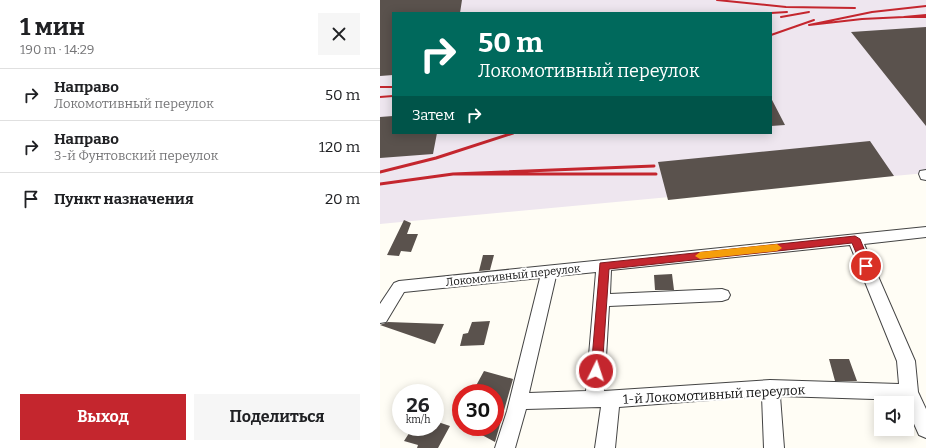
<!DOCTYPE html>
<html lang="ru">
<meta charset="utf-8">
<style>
:root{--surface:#fff;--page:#f6f6f6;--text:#202124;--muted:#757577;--line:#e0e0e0;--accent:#c4262e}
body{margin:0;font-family:Bitter,serif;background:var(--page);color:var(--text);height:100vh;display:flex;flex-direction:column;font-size:15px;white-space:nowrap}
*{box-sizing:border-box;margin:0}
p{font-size:13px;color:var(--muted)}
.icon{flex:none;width:22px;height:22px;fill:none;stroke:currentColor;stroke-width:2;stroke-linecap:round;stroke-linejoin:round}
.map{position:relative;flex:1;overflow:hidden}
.panel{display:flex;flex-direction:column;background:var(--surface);width:380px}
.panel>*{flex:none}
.hud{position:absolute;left:12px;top:12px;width:380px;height:122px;border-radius:0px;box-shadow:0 2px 10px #0003;background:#00695c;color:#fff;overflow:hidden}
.tools{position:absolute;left:494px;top:396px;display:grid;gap:8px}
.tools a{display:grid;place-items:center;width:40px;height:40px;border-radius:0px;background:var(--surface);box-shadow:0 2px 10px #0003;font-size:20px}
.speed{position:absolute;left:12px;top:384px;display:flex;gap:8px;font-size:20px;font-weight:700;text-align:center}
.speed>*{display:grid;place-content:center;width:52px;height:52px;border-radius:50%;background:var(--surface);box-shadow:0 2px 10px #0003;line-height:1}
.speed small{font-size:10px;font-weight:400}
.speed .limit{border:6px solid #d22;background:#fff;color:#111}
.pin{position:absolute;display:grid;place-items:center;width:34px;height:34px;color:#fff;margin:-17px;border:2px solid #fff;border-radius:50%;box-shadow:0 1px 4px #0007}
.me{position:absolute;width:44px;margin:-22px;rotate:4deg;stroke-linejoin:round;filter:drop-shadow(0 0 3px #0008)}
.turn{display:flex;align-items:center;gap:14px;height:84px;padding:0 20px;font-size:18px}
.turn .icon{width:52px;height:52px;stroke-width:2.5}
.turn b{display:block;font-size:28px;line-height:34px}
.then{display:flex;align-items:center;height:38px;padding:0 20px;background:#0003;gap:8px;font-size:15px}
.round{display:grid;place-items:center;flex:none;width:42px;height:42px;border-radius:0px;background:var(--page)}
.summary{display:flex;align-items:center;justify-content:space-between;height:68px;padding:0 20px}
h1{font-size:24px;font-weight:700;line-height:30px}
.primary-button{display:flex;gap:8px;margin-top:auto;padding:8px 20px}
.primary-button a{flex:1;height:46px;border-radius:0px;background:var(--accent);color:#fff;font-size:16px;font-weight:700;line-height:46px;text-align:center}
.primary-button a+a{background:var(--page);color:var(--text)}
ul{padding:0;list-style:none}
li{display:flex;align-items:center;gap:12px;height:52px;padding:0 20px;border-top:1px solid var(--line)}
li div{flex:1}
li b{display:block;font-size:15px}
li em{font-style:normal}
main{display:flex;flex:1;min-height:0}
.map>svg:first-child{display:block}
</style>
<main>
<section class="panel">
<div class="summary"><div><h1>1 мин</h1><p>190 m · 14:29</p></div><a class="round"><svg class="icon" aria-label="close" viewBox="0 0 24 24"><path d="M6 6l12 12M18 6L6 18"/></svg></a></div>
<ul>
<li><svg class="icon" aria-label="right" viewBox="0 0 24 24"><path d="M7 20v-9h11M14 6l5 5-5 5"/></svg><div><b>Направо</b><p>Локомотивный переулок</p></div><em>50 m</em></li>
<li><svg class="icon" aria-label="right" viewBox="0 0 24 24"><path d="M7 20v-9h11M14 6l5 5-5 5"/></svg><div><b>Направо</b><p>3-й Фунтовский переулок</p></div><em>120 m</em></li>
<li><svg class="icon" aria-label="arrive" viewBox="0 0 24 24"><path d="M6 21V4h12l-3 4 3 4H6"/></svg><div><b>Пункт назначения</b></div><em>20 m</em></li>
</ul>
<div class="primary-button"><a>Выход</a><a>Поделиться</a></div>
</section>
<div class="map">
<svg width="546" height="448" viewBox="0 0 546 448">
<rect width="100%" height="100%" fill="#fffdf5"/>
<path fill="#eee6ef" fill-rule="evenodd" d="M0,0H546V173L0,224ZM13,13H391V133H13Z"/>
<path fill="#5a524d" d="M0,0H82L80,13H13V75L0,76Z
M546,27V126L471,32Z
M391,98L405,125L391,126Z
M13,116V133H57L53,154L0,158V117Z
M490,141L514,176L288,200L278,162Z
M24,220L31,223L27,234H38L31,252L21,251L19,256L7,255Z
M103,255H114L110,270L99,271Z
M292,274L294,290H275L274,275Z
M110,321L104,345L80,346L83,334L88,333L92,322Z
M8,322L64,324L55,344L0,325Z
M449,359H469L477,381H455Z
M104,371L133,379L115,442L87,427H115V393H92Z
M55,421L70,426L58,448H37L38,445L24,441L33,427H55Z"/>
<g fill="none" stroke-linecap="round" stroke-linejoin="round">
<g stroke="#444" stroke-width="2">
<path id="minor" d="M546,170V180L541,179L539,174L540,171Z
M546,227V237L484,244L535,361L538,392L546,409V438L539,435L527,408V403H525L524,400L400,396L404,448H384L382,396L239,407L235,448H215L221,407L146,409L135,448H115L127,411L160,278L24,292L6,322L0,323V304L14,283L19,281ZM470,245L517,361L519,384L390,380L224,391L229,306L342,301L348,299L350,295L348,291L342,289L230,294L231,270ZM216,272L206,391L149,393L176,276Z"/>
</g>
<use href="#minor" fill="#fff" fill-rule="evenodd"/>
<path stroke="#c4262e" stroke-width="2" d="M337,0L406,7L475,8
M391,13L407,12
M546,15L524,17H546
M401,17L429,12
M524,17L482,19L429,25L492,12L546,6
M391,35L434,20
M0,87H13
M0,97L13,96"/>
<path stroke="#c4262e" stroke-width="3" d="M274,166L73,174H276
M0,172L56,158L133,133
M0,184L73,174"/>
</g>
<path fill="#c4262e" stroke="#7f191e" d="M475,236L480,239L491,266L490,269H483L472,243L229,269L222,371L220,374L216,376L212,374L211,371L220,263Z"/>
<path fill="#f59e0b" d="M397,244L402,248L397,251L320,259L315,256L320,252Z"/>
<g text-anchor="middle" stroke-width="4" stroke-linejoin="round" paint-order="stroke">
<g font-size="11" fill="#111" stroke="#fff">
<text transform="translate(133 275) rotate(-6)" y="4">Локомотивный переулок</text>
</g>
<g font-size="13" fill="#111" stroke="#fff">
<text transform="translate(334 394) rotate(-3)" y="5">1-й Локомотивный переулок</text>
</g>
</g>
</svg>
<div class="tools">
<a><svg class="icon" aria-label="sound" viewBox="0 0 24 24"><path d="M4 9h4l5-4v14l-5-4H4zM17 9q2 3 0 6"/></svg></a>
</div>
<div class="speed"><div>26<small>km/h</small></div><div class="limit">30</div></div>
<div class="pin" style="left:486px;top:266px;background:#d93025"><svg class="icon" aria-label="arrive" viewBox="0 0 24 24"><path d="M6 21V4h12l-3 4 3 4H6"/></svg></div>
<svg class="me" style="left:216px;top:371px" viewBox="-20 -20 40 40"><circle r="17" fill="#c4262e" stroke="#fff" stroke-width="3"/><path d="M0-11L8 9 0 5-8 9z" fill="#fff"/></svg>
<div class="hud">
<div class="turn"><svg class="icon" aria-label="right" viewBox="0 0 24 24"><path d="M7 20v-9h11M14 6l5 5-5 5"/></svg><div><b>50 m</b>Локомотивный переулок</div></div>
<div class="then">Затем<svg class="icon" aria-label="right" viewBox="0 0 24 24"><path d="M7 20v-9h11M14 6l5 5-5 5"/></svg></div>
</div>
</div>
</main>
